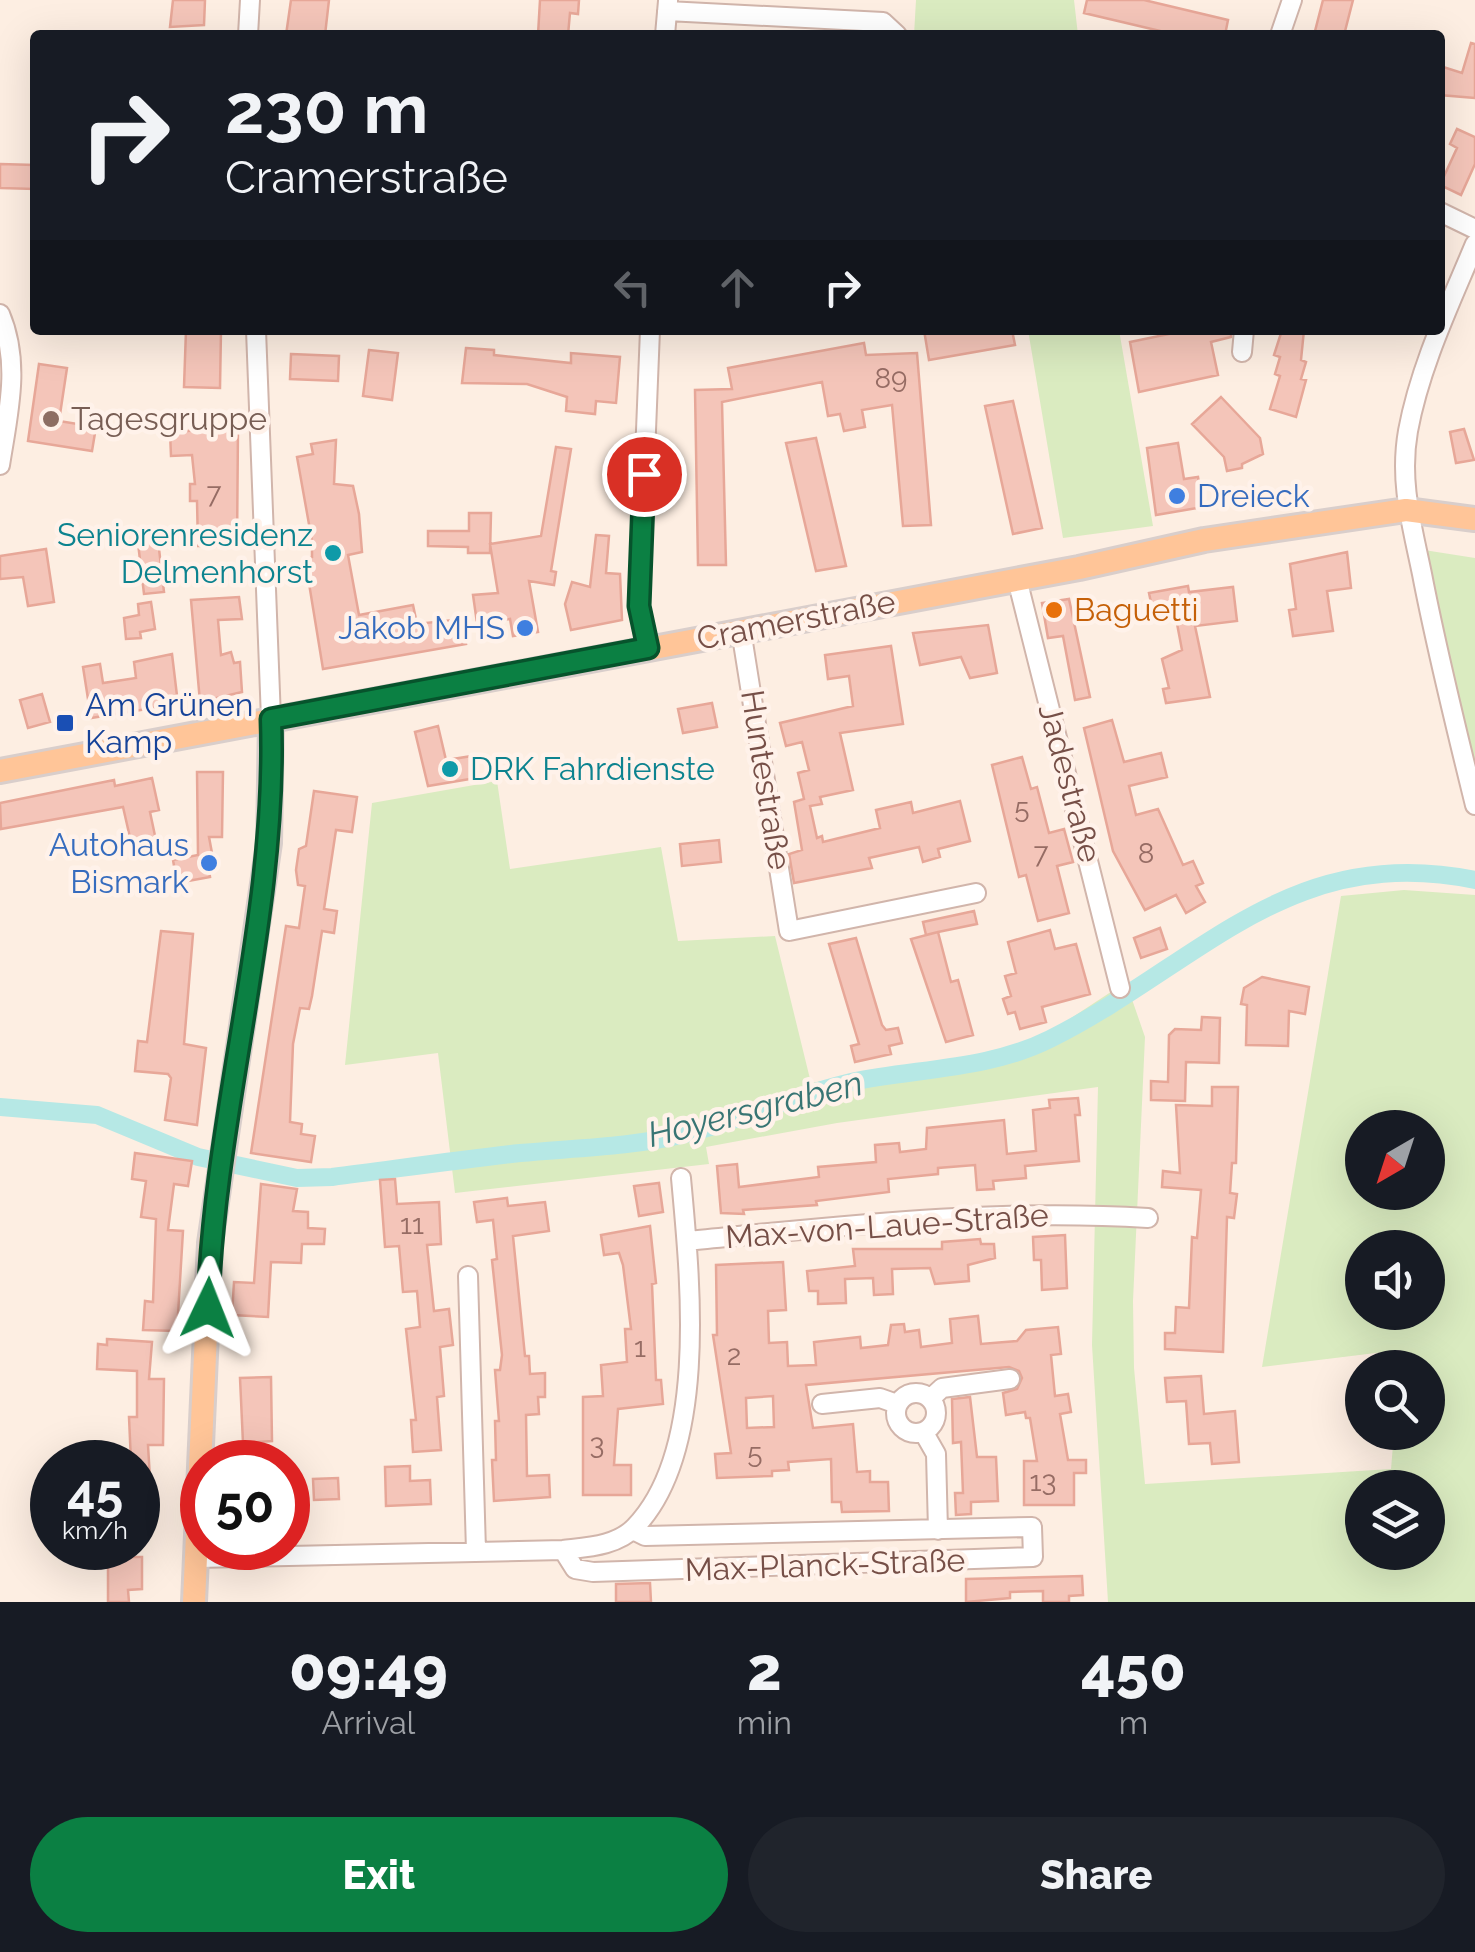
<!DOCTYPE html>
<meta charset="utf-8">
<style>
:root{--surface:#171b24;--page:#20242c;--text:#f1f3f6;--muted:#9ea1a6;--accent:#0b8043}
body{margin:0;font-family:Raleway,sans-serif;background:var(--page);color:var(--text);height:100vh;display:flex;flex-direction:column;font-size:38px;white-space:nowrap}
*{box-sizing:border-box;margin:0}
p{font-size:32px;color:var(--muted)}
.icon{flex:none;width:55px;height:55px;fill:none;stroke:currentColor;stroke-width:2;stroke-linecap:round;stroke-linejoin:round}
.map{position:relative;height:1602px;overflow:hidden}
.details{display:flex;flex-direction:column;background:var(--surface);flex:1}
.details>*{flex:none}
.banner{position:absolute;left:30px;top:30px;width:1415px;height:305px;border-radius:10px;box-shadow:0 10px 40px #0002;background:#171b24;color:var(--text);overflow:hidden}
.needle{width:65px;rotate:219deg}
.tools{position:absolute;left:1345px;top:1110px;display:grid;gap:20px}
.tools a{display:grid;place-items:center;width:100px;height:100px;border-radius:50%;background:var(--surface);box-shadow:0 10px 40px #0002;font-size:50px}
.speed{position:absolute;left:30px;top:1440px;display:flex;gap:20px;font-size:50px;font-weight:700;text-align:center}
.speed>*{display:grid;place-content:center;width:130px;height:130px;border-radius:50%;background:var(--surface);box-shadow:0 10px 40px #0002;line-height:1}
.speed small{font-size:25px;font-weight:400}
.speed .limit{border:15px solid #d22;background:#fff;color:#111}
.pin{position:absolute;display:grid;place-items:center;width:85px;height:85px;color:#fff;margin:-42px;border:5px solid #fff;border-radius:50%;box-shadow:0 2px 10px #0007}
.me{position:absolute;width:110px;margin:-55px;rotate:2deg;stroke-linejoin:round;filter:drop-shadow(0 0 8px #0008)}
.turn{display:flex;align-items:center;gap:35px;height:210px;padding:0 30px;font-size:45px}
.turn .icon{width:130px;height:130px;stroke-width:2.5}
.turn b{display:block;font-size:70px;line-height:85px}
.lanes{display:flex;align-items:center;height:95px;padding:0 30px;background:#0003;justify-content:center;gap:50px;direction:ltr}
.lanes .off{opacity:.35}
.eta{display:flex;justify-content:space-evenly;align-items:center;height:170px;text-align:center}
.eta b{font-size:60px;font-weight:800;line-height:70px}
.primary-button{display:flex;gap:20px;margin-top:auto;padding:20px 30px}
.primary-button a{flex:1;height:115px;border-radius:60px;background:var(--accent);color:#fff;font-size:40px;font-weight:800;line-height:115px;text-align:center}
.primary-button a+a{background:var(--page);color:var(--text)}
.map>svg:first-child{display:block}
</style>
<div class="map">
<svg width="1475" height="1602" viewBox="0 0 1475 1602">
<rect width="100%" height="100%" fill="#fdeee2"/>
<path fill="#daebc0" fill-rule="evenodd" d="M916,0H1074L1078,35H914Z
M1028,330H1119L1153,526L1063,538Z
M1424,550L1475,558V777Z
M497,781L510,869L661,847L678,941L775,936L811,1083L1002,1050L1053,1030L1126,982L1145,1037L1133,1301L1134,1368L1145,1484L1391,1469L1394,1433L1428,1432V1368L1399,1367L1400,1350L1262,1367L1341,896L1404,890L1475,895V1602H1108L1092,1345L1098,1087L837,1123L706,1147L709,1164L455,1193L438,1053L345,1065L372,803ZM1362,1128H1428V1192H1362ZM1362,1248H1428V1312H1362ZM1362,1488H1428V1552H1362Z"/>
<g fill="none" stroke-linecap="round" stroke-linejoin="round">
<path stroke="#b6e8e5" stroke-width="18" d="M0,1107L97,1115L198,1157L297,1178L332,1177C395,1169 457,1160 520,1153C574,1148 632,1147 685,1134C741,1121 794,1095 851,1082C918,1068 988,1070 1050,1039C1200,964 1289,842 1475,880"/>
</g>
<path fill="#f4c5b9" stroke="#e7a798" stroke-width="2.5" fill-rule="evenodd" d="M173,0H205L204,25L170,27Z
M291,0H329L325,35H286Z
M540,0H579L578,14L570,13L568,35H538Z
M1087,0H1144L1228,20L1225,35H1177L1084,13Z
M1323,0H1353L1344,35H1314Z
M1471,43L1475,44V98L1440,95V66L1462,73Z
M1457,129L1475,137V164L1461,195L1440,185L1457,148L1450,144Z
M0,164L35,165V189L0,188Z
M186,330H221L220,388L184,387Z
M924,330H1012L1015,345L929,360Z
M1188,330H1231V337L1211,342L1218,375L1139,392L1130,342Z
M1282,330H1304L1301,360L1306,362L1301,379L1306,380L1296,417L1270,409L1280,376L1275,374L1280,357L1274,355Z
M864,343L866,355L917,353L931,525L903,526L892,405L862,410L865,427L844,431L840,414L828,416L822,382L722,402L726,565H698L695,390L732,389L728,368Z
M466,348L494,350V355L571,363V353L620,357L616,403L596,401L595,414L566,411L567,397L527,384L462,383Z
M369,350L398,353L392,400L363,396Z
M291,354L339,356L338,381L290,379Z
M39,364L67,368L59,421L96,427L92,451L28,441Z
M1221,397L1260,438L1263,454L1242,464V468L1227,471L1224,457L1192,424Z
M1013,401L1042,528L1013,534L985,406Z
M238,428L237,546H198L197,501H190V484H195L192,455L171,456L170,432Z
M1464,429L1474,460L1456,463L1450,432Z
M816,438L846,566L816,571L786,443Z
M336,440L334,484L353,486L359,514L362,552L348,555L359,615L413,605L417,624L462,619L466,644L323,669L305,559L312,557V541L297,457L313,454L311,444Z
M1178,443L1184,479L1198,477L1203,507L1156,515L1147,448Z
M556,447L571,449L551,571L556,572L554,585L529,581L538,632L513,636L510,619L477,623L473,595L498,593L490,544L541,536Z
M469,513H491L490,553H468V547L428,546V531H469Z
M596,535L609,536L606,573L620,574L622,620L571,630L565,604L572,582L590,587Z
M158,540L164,592L144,594L138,543Z
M46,549L54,602L28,606L23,577L0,579V556Z
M1347,552L1351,588L1327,591L1333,631L1293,636L1289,610L1296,609L1290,564Z
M1188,586L1189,592L1233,587L1237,621L1195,626L1210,697L1166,703L1163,689L1169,688L1162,659L1182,650L1175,613L1154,617L1149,593Z
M239,597L242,619L218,620L221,655L231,652L234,663L240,662L242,692L200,702L191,600Z
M1069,599L1090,697L1075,700L1063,636L1048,638L1042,603Z
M151,602L155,629L140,632L141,638L126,639L124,618L139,615L138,604Z
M988,625L997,673L970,678L961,657L920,665L913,633Z
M891,646L903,724L840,733L853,790L820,797L822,804L810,806L817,838L822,836L823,842L880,828L876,810L911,802L913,813L960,801L970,841L938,849L940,857L923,862L919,847L869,858L872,868L794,883L789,854L802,850L794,802L804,799L798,773L809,770L802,742L786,746L780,723L853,706L849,676L828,679L825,655Z
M172,654L178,704L91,718L83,667L100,664L103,683L136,678L134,662Z
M42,694L50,722L28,728L20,700Z
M712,703L717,727L683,733L678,709Z
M1112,720L1124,762L1161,753L1167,777L1129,786L1136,815L1158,809L1183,865L1193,861L1203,883L1196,886L1205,902L1186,913L1176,895L1145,910L1113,851L1084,728Z
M438,726L446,760L472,756L476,778L428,786L415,732Z
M1022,757L1031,789L1037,787L1049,833L1064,829L1073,862L1057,866L1069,913L1038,921L1026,875L1019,877L992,765Z
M197,772H223L222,837H209L215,869L209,870L210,877L177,883L173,860L198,855Z
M152,778L159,810L150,812L158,850L134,855L123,807L1,829L0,803L114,780L115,786Z
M314,791L357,797L352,832L336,830L324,909L337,911L334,933L322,931L312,996L309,1009L300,1008L293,1044L290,1122L302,1124L301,1134L315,1136L311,1162L251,1153L286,926L299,928L305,886L298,885L296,870L299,849L306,846Z
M719,840L721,862L682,866L680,844Z
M974,911L977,924L938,932L951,982L958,980L973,1035L946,1042L911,939L938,932L926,935L923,922Z
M1160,928L1167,949L1141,958L1134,938Z
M1050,930L1055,949L1076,944L1090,994L1042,1007L1046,1022L1020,1029L1015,1012L1008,1014L1003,999L1011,996L1005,976L1016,973L1008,942Z
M161,931L193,934L184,1044L206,1048L197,1125L165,1120L171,1078L168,1074L135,1071L138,1041L147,1042Z
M856,938L882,1025L886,1030L898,1028L902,1043L889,1046L891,1054L855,1062L851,1046L859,1044L829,944Z
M1262,977L1309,987L1305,1014L1289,1011L1288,1046L1246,1045L1247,1005L1241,1004L1244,988Z
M1202,1017L1220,1018L1219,1063L1186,1062L1185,1101L1151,1100V1081L1168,1082L1169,1035L1175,1029L1201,1030Z
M1212,1087H1238L1236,1163H1232L1230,1193L1237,1194L1234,1218L1227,1217L1223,1352L1165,1349V1333H1175L1176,1307L1189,1308L1192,1237L1197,1238L1201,1190L1162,1187L1163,1171L1180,1173L1176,1105L1212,1106Z
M1078,1098L1080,1115H1075L1079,1161L1025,1166L1026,1178L993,1181L994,1189L977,1190L975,1165L938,1168V1174L888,1179L889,1192L816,1201L817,1205L743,1210L744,1214L721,1213L717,1166L737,1164L739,1187L819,1177L818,1167L876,1162L875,1145L899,1143L900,1152L926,1149L927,1128L1004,1120L1007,1154L1036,1151L1033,1110L1050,1108L1049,1100Z
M135,1153L192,1161L188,1186L174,1184L168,1230L183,1231L177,1331L143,1330L145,1301L153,1302L156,1219L141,1217L146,1181L132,1179Z
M395,1179L397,1204L439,1202L441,1244L427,1245L434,1311L449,1309L453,1345L440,1347L444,1396L437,1397L441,1450L413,1452L411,1420H416L406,1329L420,1327L417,1291L403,1292L399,1246L385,1247L380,1180Z
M659,1183L663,1212L639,1216L634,1186Z
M261,1184L297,1189L293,1211L308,1212V1228L325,1229L324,1244H302L301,1263L271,1262L268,1317L232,1315L234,1282L254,1283Z
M507,1198L508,1206L545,1202L549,1231L513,1236L525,1356H529L530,1374L545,1373V1397H538L539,1414L526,1415L527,1476L549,1475L550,1497L494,1501L492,1460H496L495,1421H499L495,1370H500L502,1355L492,1260L497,1259L493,1220L477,1222L474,1202Z
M650,1226L656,1283L652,1284L656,1380H661L663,1404L618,1409L614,1465H631V1495H583V1397L603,1396L601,1365L627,1362L625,1329H631L623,1265L619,1253L604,1255L601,1235Z
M1065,1235L1067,1288L1042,1290L1041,1260H1034L1033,1237Z
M980,1239L981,1244H994L995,1258L968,1265L969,1281L935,1284L930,1268L892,1269L893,1294L874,1295L873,1278L845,1279L846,1303L818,1304V1291H809L807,1271L855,1266L853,1249H942V1242Z
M783,1262L786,1310L768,1311L769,1343L787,1342L788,1366L816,1365L814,1342L860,1337L861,1348L888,1345L891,1325L904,1324L905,1332L919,1330L921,1347L952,1343L950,1319L978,1316L981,1344L1017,1341L1026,1330L1058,1327L1061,1354L1051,1355L1055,1396L1068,1394L1071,1412L1060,1414L1068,1460H1086V1473H1074V1505H1024V1461H1037L1030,1418H1026L1025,1412L1006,1415L1003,1393L1017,1389L1022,1378L1019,1371L1009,1367L806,1385L813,1428L853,1424L857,1472L870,1471V1482H888L889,1511L842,1512L841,1502H832L831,1459L788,1462L789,1470L772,1471V1476L717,1478L715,1454L731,1453L713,1335H717L716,1265ZM773,1396L774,1427L747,1428L746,1398Z
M107,1339L152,1342L149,1379H164L163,1445H148L153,1529H138V1462H131L129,1417H137V1371L97,1369L98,1344L107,1345Z
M1201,1376L1204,1414L1235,1411L1239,1462L1212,1464L1210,1443L1189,1444L1186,1401L1167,1402L1165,1378Z
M271,1377L272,1441L243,1443L240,1378Z
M970,1397L977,1457H996L998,1501L971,1502V1514L956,1515L955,1493H963L961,1442L953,1443L952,1399Z
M410,1466V1481L430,1480L431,1504L386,1506L385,1467Z
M338,1478L339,1499L314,1500L313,1479Z
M108,1557H142V1589L128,1590L129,1602H108Z
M1082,1576L1083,1595L1069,1596V1602H1043V1591L1010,1592V1598L966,1602V1579Z
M650,1583L651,1602H616V1584Z"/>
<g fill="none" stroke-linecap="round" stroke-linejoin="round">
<g stroke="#d1b5ab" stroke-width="22">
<path id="minor" d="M667,11L883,22L897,35
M248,35L250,0
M665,35L668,1
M1280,35L1292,0
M1440,212L1475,229
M1475,244C1450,304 1420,366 1408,431C1399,482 1412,525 1422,574C1437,652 1456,728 1475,805
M0,314C21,363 8,414 0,465
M256,330L271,719
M1242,352L1244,330
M1017,579L1120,988
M741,630L789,931L976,893
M648,647L639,606L650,330
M687,1241C841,1226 993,1208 1148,1218
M468,1276L476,1551
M896 1413a20 20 0 1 1 40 0a20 20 0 1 1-40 0Z
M930,1399L942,1388L1010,1379
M822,1404L880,1398L897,1404
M924,1433L936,1454L938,1530
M563,1550L575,1569L593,1572L1033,1557L1032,1527L645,1536L633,1530
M197,1558L563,1550C587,1547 617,1546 635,1527C709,1450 690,1277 681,1178"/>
</g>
<g stroke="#d9cecb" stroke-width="28">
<path id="major" d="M0,771L1079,568L1204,540L1406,510L1475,519
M194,1602L210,1243L269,843L271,719"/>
</g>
<use href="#minor" stroke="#fff" stroke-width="18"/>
<use href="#major" stroke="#ffc598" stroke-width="22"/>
</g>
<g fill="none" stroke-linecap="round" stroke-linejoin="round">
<g stroke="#07532c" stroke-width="25">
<path id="route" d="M208,1308C214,1110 278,917 271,719L648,648L639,606L644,474"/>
</g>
<use href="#route" stroke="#0b8043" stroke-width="18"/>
</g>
<circle fill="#8d6e63" stroke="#fff2ea" stroke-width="4" cx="51" cy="419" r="10"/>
<g fill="#3f7fe0" stroke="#fff2ea" stroke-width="4">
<circle cx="1177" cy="496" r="10"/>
<circle cx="525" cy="628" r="10"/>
<circle cx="209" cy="863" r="10"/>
</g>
<g fill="#0f9aa8" stroke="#fff2ea" stroke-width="4">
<circle cx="333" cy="553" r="10"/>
<circle cx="450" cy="769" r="10"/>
</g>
<circle fill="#e8710a" stroke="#fff2ea" stroke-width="4" cx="1054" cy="610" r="10"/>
<rect fill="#1a4fb4" stroke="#fff2ea" stroke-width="4" x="55" y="713" width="20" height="20" rx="5"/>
<g text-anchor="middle" stroke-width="9" stroke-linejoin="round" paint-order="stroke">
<g font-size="28" fill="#966c64">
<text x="891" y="388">89</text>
<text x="214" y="503">7</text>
<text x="1022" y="818">5</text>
<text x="1041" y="863">7</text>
<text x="1146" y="863">8</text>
<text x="412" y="1234">11</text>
<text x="640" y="1357">1</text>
<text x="734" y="1365">2</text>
<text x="597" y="1454">3</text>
<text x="755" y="1463">5</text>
<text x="1043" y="1491">13</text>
</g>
<g font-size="32" fill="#785e54" stroke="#fff2ea" text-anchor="start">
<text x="71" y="430">Tagesgruppe</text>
</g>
<g font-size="32" fill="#366cbe" stroke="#fff2ea" text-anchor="end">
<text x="1197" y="507" text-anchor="start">Dreieck</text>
<text x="505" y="639">Jakob MHS</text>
<text x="189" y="856">Autohaus<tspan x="189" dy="37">Bismark</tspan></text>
</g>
<g font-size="32" fill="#0d838f" stroke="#fff2ea" text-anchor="end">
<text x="313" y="546">Seniorenresidenz<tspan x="313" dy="37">Delmenhorst</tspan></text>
<text x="470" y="780" text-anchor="start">DRK Fahrdienste</text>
</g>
<g font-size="32" fill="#c56008" stroke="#fff2ea" text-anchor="start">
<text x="1074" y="621">Baguetti</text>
</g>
<g font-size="32" fill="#764f47" stroke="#fff2ea">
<text transform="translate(796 620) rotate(-11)" y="11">Cramerstraße</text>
<text transform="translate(766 780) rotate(81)" y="11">Huntestraße</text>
<text transform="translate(1070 783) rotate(75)" y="11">Jadestraße</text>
<text transform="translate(887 1226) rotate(-4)" y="11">Max-von-Laue-Straße</text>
<text transform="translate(825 1565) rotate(-2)" y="11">Max-Planck-Straße</text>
</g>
<g font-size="32" fill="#164399" stroke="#fff2ea" text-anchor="start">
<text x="85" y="716">Am Grünen<tspan x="85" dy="37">Kamp</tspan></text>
</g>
<g font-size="35" font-style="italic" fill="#387574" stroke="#fff2ea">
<text transform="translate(755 1109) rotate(-14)" y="12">Hoyersgraben</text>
</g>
</g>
</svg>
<div class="tools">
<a><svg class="needle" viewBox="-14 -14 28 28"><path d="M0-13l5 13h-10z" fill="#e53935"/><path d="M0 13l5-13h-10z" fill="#9ea1a6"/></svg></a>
<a><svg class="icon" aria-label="sound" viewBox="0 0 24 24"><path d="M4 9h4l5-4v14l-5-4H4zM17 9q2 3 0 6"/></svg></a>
<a><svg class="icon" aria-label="search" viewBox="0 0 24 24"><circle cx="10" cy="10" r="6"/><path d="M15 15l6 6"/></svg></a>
<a><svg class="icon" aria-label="layers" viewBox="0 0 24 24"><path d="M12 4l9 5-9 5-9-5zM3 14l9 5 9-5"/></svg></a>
</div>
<div class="speed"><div>45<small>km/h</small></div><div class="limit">50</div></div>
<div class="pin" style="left:644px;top:474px;background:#d93025"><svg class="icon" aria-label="arrive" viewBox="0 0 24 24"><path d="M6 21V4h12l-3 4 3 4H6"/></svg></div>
<svg class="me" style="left:208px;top:1308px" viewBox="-20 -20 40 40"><path d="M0-17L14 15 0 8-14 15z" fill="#0b8043" stroke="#fff" stroke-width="4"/></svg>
<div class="banner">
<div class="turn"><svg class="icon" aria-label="right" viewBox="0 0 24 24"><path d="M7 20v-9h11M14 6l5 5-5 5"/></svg><div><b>230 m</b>Cramerstraße</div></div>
<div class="lanes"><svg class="icon off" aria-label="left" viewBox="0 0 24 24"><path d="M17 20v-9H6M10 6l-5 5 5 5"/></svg><svg class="icon off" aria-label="ahead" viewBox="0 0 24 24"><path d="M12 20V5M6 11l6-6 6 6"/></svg><svg class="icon" aria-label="right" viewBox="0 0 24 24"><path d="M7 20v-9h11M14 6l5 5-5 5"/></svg></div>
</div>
</div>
<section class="details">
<div class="eta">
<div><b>09:49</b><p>Arrival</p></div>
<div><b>2</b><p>min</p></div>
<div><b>450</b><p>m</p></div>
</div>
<div class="primary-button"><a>Exit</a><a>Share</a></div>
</section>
